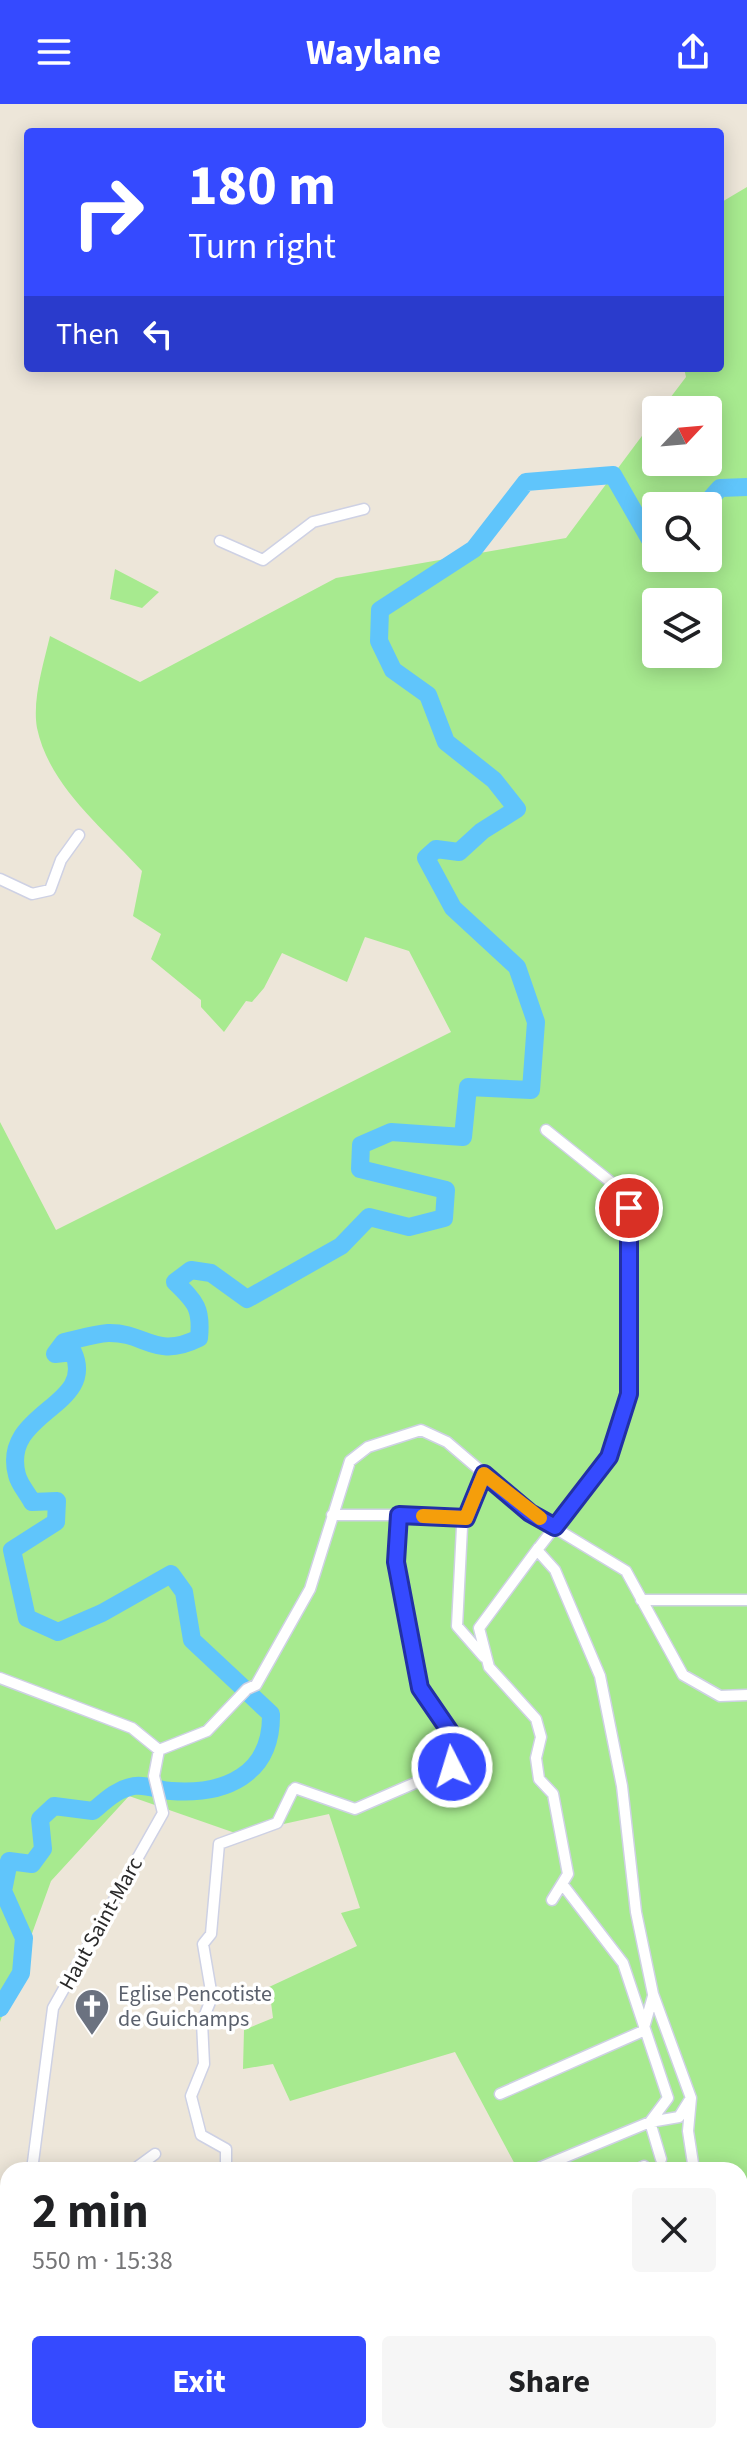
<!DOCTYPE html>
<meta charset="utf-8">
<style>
:root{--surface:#fff;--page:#f6f6f6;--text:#202124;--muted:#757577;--accent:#354aff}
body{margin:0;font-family:"Source Sans 3",sans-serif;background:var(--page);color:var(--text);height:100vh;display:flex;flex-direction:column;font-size:30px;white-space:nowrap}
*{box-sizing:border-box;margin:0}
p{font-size:26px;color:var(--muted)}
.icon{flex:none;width:44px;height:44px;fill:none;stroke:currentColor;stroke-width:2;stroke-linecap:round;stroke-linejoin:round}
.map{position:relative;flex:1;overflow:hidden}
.drawer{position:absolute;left:0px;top:2058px;width:748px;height:282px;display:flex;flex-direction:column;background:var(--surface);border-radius:24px 24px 0 0;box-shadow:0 4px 20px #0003}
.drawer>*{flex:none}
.top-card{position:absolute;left:24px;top:24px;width:700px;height:244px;border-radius:8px;box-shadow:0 4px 20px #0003;background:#354aff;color:#fff;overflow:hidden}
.needle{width:52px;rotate:64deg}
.tools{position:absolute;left:642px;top:292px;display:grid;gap:16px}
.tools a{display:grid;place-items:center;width:80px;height:80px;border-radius:8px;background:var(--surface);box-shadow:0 4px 20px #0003;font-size:40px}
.pin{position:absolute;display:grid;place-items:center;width:68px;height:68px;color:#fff;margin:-34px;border:4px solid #fff;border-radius:50%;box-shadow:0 2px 8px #0007}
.me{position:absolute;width:88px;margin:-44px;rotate:355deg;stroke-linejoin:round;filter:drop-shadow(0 0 6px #0008)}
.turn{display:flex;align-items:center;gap:28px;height:168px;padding:0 32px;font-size:36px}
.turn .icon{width:104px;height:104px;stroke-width:2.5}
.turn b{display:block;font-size:56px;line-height:68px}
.then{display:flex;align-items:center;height:76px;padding:0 32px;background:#0003;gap:16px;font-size:30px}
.round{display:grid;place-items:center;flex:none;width:84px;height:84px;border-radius:8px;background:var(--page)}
.head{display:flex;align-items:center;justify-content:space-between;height:136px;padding:0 32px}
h1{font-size:48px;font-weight:700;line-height:60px}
.button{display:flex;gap:16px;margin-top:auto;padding:16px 32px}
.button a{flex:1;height:92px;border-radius:8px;background:var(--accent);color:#fff;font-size:32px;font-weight:700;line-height:92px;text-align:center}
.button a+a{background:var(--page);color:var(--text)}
header{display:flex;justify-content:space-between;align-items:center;height:104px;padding:0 32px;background:var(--accent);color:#fff;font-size:36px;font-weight:700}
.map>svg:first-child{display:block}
</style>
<header><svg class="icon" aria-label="menu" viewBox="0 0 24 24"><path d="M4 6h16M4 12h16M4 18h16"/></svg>Waylane<svg class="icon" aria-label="share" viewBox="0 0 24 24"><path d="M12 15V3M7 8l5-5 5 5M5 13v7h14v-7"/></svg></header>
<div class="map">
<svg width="747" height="2339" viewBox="0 0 747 2339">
<rect width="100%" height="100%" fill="#ede6d9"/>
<path fill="#a7ea8f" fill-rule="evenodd" d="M747,83V2339H222L234,2332H740V2066H518L455,1948L290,1997L273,1960L243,1965L244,1926L273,1914L269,1883L357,1842L341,1809L360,1804L329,1710L238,1730L129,1692L51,1777L0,1918V1018L56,1126L451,928L409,847L365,833L347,878L282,849L264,884L252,898L246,897L224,928L201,903V896L151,855L161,830L133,812L142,767C104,725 49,682 37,624C32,596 44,558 50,532L140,578L336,474L566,434L656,313V358H708V306H661L686,273L684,264H720V99ZM656,402H708V454H656ZM656,498H708V550H656Z
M115,465L159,488L142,504L110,495Z"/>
<path fill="#c0d9ae" d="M0,2121L8,2129V2325L0,2328Z"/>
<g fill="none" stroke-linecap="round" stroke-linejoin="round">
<path stroke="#60c5fb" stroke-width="18" d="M704,402L720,384L747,383
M0,1904L21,1869L24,1834L3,1787L9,1757L32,1760L43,1745L40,1715L54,1702L93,1707C106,1696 117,1685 134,1682C146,1680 159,1686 171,1687C225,1691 272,1671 271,1610L192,1536L184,1488L171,1470L102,1509L58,1528L27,1514L12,1446L56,1418L57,1397L32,1398C28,1390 19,1380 17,1371C0,1307 98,1303 73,1248L55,1250L64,1238C78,1235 94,1230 108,1229C146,1228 155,1256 199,1234C202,1205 196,1198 175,1178L191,1166L211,1169L247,1195L341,1142L369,1113L409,1123L444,1114L446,1086L360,1065L361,1041L391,1028L463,1033L468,983L531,986L536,918L517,863L453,804L426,754L436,745L459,748L482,727L517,705L494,676L446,638L428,591L393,566L379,537L380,506L474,445L526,378L613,371L656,446"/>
<g stroke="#ced1e4" stroke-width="13">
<path id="minor" d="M220,437L263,456L313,418L364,405
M0,775L32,790L50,786L61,756L79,731
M546,1026L622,1087L629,1104V1290L609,1353L537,1446L555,1466L600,1572L622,1682L636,1808L653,1890L691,1994L688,2027L694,2066
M332,1411H399
M539,1443L479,1524L489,1563L536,1615L541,1633L536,1654L539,1675L553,1690L568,1770L552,1796
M641,1496H747
M484,1553L457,1522L462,1423L484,1370
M0,1574L132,1624L159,1646L154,1672L163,1709L53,1904L32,2066
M159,1646L207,1627L247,1585L256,1581L310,1485L350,1357L368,1343L421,1326L447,1338L530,1409L626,1467L683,1571L720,1592L747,1591
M295,1684L355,1705L452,1663L457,1638L420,1584L396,1458L399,1411L466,1414
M563,1781L623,1859L668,1994L650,2018L661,2055
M500,1990L643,1927L653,1892
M133,2066L155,2050
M226,2066V2045L201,2031L191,1992L204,1960L202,1918L212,1893L203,1840L211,1830L219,1740L277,1719L293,1686
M534,2066L650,2018L679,2013L689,1997
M636,2066L644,2062
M0,2173L8,2147
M0,2252L8,2265
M65,2332L72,2339
M398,2332L399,2339
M23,2339L39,2332
M95,2339L99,2332"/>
</g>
<use href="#minor" stroke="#fff" stroke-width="10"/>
</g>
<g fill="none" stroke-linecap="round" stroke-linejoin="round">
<g stroke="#2230a6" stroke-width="20">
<path id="route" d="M452,1663L457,1638L420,1584L396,1458L399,1411L466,1414L484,1370L530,1409L555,1423L609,1353L629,1290V1104"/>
</g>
<use href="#route" stroke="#354aff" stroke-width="14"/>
<path stroke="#f59e0b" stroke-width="14" d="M423,1412L466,1414L484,1370L540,1414"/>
</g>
<defs>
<g id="church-pin" transform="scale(1.8)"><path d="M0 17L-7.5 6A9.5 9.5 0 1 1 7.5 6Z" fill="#6b7280" stroke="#fff"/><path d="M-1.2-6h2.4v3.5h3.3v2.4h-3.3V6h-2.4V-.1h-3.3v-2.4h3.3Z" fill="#fff"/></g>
</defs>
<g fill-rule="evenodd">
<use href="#church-pin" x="92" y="1902"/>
</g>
<g text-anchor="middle" stroke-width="7" stroke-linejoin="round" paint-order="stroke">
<g font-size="22" fill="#292929" stroke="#fff">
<text transform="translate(100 1819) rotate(-61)" y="8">Haut Saint-Marc</text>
</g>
<g font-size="22" fill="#5b616d" stroke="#fff" text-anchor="start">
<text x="118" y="1897">Eglise Pencotiste<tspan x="118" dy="25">de Guichamps</tspan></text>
</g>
</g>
</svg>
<div class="tools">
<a><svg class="needle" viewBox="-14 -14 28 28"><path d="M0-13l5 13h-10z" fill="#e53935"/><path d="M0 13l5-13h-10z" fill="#757577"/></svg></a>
<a><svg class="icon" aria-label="search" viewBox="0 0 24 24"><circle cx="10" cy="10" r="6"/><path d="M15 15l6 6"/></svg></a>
<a><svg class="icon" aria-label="layers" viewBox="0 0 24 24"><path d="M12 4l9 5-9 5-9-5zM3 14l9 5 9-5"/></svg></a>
</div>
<div class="pin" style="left:629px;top:1104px;background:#d93025"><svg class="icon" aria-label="arrive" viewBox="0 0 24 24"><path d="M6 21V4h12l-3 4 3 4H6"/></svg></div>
<svg class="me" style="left:452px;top:1663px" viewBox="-20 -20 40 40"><circle r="17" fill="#354aff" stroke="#fff" stroke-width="3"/><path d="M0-11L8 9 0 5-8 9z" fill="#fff"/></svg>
<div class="top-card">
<div class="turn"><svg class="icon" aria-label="right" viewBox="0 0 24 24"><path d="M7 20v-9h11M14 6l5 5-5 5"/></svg><div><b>180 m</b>Turn right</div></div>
<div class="then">Then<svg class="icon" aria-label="left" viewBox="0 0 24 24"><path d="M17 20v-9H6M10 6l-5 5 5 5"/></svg></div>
</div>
<section class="drawer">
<div class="head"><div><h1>2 min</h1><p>550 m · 15:38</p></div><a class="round"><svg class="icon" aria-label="close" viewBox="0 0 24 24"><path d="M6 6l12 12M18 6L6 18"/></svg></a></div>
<div class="button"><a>Exit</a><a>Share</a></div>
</section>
</div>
